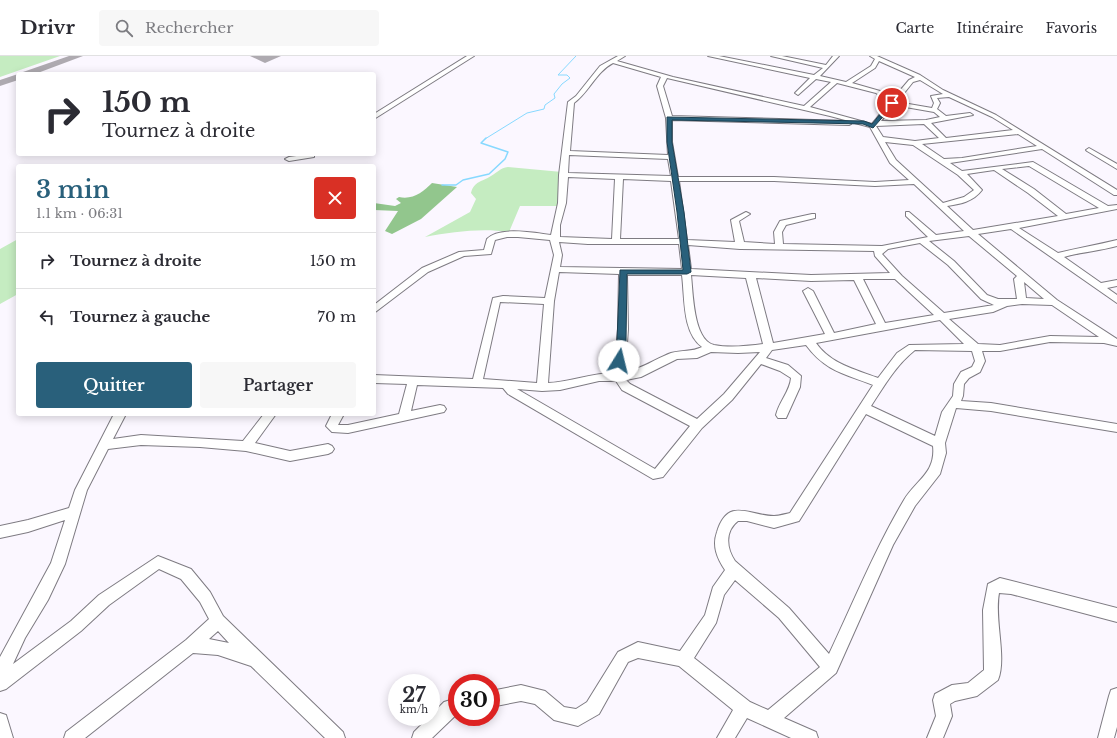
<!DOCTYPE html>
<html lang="fr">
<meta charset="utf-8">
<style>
:root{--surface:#fff;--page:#f7f7f7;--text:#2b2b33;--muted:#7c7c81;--line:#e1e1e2;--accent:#29607b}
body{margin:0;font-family:"Libre Baskerville",serif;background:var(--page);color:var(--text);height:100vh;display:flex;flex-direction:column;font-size:15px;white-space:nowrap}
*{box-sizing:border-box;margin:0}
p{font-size:13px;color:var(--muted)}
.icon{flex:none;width:22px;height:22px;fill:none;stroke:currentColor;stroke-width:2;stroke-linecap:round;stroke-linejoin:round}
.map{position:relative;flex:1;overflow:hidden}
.details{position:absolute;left:16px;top:108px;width:360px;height:252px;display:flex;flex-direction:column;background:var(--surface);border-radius:4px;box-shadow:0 2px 10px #0003}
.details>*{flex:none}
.guide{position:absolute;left:16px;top:16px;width:360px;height:84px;border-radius:4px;box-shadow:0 2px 10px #0003;background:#fff;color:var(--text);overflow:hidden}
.speed{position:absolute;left:388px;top:618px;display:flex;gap:8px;font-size:20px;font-weight:700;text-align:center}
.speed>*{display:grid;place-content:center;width:52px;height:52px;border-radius:50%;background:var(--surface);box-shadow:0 2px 10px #0003;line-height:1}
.speed small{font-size:10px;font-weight:400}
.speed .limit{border:6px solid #d22;background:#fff;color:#111}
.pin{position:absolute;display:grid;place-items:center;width:34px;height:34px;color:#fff;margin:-17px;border:2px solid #fff;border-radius:50%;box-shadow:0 1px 4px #0007}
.me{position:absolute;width:44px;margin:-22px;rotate:9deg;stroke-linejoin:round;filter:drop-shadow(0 0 3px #0008)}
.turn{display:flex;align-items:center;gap:14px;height:84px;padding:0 20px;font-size:18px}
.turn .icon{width:52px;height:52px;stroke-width:2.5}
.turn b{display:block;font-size:28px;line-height:34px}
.round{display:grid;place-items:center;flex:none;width:42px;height:42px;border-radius:4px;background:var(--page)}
.summary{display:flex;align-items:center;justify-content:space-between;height:68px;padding:0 20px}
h1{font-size:24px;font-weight:600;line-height:30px;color:var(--accent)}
.cta{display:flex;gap:8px;margin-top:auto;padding:8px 20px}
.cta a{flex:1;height:46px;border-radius:4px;background:var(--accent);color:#fff;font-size:16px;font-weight:600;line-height:46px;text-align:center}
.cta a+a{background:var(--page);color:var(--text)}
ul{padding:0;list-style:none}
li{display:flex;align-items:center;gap:12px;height:56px;padding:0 20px;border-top:1px solid var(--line)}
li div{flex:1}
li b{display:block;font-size:15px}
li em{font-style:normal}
header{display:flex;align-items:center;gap:24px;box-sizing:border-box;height:56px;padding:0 20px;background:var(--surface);border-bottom:1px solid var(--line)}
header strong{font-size:19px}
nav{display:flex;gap:22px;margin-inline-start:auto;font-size:14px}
.search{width:280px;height:36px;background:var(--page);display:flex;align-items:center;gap:10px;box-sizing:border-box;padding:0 14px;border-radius:4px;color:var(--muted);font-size:15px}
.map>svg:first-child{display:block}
</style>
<header>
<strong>Drivr</strong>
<div class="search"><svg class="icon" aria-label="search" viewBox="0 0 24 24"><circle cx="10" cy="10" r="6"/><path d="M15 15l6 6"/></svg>Rechercher</div>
<nav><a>Carte</a><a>Itinéraire</a><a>Favoris</a></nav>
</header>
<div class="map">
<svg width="1117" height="682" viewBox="0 0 1117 682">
<rect width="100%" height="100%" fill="#fbf7ff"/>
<path fill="#c5ecc1" d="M0,0H60L0,21Z
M508,111L562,116L558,150H520L509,176C480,172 453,176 425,181L470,156L476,143L471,137C474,125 482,126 491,120C498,116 500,112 508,111Z
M18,183V238L0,248V193Z"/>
<path fill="#92c68d" d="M432,127L457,131L421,163L392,178L385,175L398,155L374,154V147L395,150L401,147L396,143L399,141C413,144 423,136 432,127Z"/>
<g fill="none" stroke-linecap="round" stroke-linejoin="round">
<path stroke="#87d9ff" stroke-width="1" d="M485,83L527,57L544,53L545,49L555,42L554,38L562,28L570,22L567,19H558L576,0"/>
<path stroke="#87d9ff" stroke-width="1.5" d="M442,129H456L463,124L489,118L505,103L508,96L481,87L486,82"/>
<path fill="#aeaab0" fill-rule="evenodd" d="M69,0H83L35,18H21L23,16Z
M250,0H281L265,7Z
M18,18V24L0,30V24Z"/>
<g stroke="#7e7b82" stroke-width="2">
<path id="minor" d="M467,0H474L374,63V58Z
M618,0H625L617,5L673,21L804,50L831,26L816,23L798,39L795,37L810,22L708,0H719L814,19L823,12L771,0H782L826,9L833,0H839L820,20L846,26L871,10L875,3L870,0H877L920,19L943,34L996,59L1117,134V139H1114L1042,93L950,107L962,115L1033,106L1108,150L1117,149V153L1019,172L1058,197C1078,192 1097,189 1117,184V190C1099,195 1081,196 1064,201L1101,227L1117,224V230L1107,232L1117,239V247L1011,173L978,178L1057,244L1117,283V290L1104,287L1050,286L1000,295H982L985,305L980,316L969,322L964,328L963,340L961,345L991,347L1117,368V376L991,355L956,352L945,387L946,397L940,418L915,450L893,489L836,617L784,662L816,676L818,682H791L747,662L735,682H717L733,654L679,610L638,602L628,606L599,658L578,670L554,664L535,648L521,645L491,651V635L521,629L545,635L564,651L576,653L587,646L618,596L638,586L680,595L705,559L713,531L725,514C717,502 712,490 717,476C728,440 750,460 774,460C779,460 785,458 790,457L873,329C845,318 825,315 806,289L772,294L766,302L788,309L801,320L800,331L786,362H778L776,359C779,346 790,335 791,322L780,315L761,308L732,344L702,372L663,421L653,423L508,338L503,332L417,329L411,355L440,349L444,350L446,353L444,356L348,377L332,376L326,370L332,358H344L338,369H348L399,358L407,328L374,327V319L473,323L493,242L503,240L545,242L554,199L550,184L518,181H507L495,184L491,198L464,200L428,216L374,257V249L422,212L459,196L484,194L487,183C499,170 535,177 551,179L558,147L559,119L568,46L576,40L600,10ZM879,5L915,21L909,24L892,44L880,35L852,27L875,12ZM613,7L661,21L657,30L666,62L668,99L570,95L574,47C589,36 596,16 613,7ZM667,22L830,60L849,65L672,60L663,30ZM920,24L943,38L931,40L934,47L932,52L897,46L913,26ZM837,27L876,37L889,47L872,68L810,51ZM949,41L992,61L1013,74L946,82L931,67L973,59L970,57L946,60L937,53L940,47L937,42ZM894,49L934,56L940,61L926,64L881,65ZM672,64L849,69L851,68V66L870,71L890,107L909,124L875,126L774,121H678L672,86ZM924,68L939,82L915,85L883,81L876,70ZM1018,78L1037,90L962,102L944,103L922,88ZM885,86L913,89L958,119L974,134L964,141L943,147L896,104ZM569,99L668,103L671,120L568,117ZM1029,110L1099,152L1066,158L1034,133L1002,113ZM994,114L1028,137L1058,160L973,174L947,150C960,148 973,146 982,134L967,118ZM568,121L615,123L612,183L560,181V169L566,147ZM623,123L671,125L679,183H620ZM679,125H774L875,130L914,128L964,175L936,179L909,156H906V160L928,181L882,190L783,188L782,176L786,169L815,162V158H812L780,165L774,176L775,188L744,186L739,165L750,158L746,156L731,164L735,186L687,184ZM969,180L1017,220L1014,223L1017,243H998L987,239L954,205L929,185ZM559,186L588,188H679L682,213L560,211L562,199ZM920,187L948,209L981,243L994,249L944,257L902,220L882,198L888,193ZM688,189L740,193L874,195L875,200L890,217L811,219L691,213ZM559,216L619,218L618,273L614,317C591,317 570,326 548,327L554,245ZM627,219H682C685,242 682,276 702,291C692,296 682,294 671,297C655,303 642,313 625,316L628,273ZM691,219L746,222L763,288C747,290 730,292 714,289C693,284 693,236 691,219ZM756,222L811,225L854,224L876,268L834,277L813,235L808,232L803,235L825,278L773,287ZM863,223H895L934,259L885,267ZM1024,226L1044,243L1026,242ZM500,246L544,248L537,327L483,323ZM1022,248L1052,249L1099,281L1050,280L1000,289L978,288L949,263L993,256L1007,250ZM940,264L964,288L909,289L897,297L878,322C854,313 831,308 816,287ZM915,294L972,295L975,305L972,311L961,316L954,328L953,340L942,356L935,380L871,350C884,330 896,309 915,294ZM711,296L738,297L760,296L724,338L697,363L630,328L626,324L641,321L677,303L697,302ZM599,325H616L622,334L690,370L655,413L517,333L542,335L560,334ZM866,358L933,390C936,417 916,424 904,444C875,493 853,547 829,598L789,552L735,505C726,492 725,475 738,465H747L774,472L799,465ZM735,524L779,562L820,611L768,654L750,646L694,602L716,567L724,539Z
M1089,92L1117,108V113L1087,95L1086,94Z
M311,98L314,99V101L289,105L285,103L289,101Z
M114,358H126L113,383L141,379L243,385L264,358H276L255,387L290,395L328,388L332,390L334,393L332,396L328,398L290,405L246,395L200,391L141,389L108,393L87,434L65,508L48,544L25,582L13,608L71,565L99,539L158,500L191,513L210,536L223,560L343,676L345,682H325L251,610L218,599L193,597L85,682H64L66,676L186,584L209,563L200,546L181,523L159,513L109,549L81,575L6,633L0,635V601L51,507L65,464L28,476L0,482V470L28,464L69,452L75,434ZM218,575L229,587L209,583Z
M1000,522L1117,552V566L1011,538L999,537C994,564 1007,601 998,624L977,640L955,645L950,648L952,660L943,682H927L936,660L933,644L935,638L952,629L968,627L984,614L983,554L988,528Z
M1117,632V671L1114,682H1098L1109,640L1111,634Z
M457,642V658L432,682H412L414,676L444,646Z
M0,657L6,659L13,682H0Z"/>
</g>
<use href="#minor" fill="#fff" fill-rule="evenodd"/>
</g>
<path fill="#29607b" stroke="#1b3e50" d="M890,46L895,47L873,72L863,68L672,64V86L684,156L691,216L687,218H627L626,285L624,305L619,308L616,307L620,214H683L677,156L667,86V61L864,65L872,68Z"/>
</svg>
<div class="speed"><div>27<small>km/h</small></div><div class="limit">30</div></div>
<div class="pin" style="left:892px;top:47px;background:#d93025"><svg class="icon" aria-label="arrive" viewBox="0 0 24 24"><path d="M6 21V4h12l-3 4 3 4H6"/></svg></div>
<svg class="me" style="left:619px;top:305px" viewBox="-20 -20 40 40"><circle r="19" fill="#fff"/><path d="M0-13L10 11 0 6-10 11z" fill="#29607b"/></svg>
<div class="guide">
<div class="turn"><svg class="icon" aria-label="right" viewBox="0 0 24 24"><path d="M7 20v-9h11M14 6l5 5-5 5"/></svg><div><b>150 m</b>Tournez à droite</div></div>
</div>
<section class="details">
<div class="summary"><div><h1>3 min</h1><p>1.1 km · 06:31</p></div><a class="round" style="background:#d93025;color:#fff"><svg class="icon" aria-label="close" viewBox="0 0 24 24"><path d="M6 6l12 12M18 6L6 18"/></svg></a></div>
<ul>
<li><svg class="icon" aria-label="right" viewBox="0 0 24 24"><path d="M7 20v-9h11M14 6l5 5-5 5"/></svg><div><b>Tournez à droite</b></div><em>150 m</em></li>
<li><svg class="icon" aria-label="left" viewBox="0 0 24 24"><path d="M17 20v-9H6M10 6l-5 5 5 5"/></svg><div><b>Tournez à gauche</b></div><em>70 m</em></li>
</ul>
<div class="cta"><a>Quitter</a><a>Partager</a></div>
</section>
</div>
